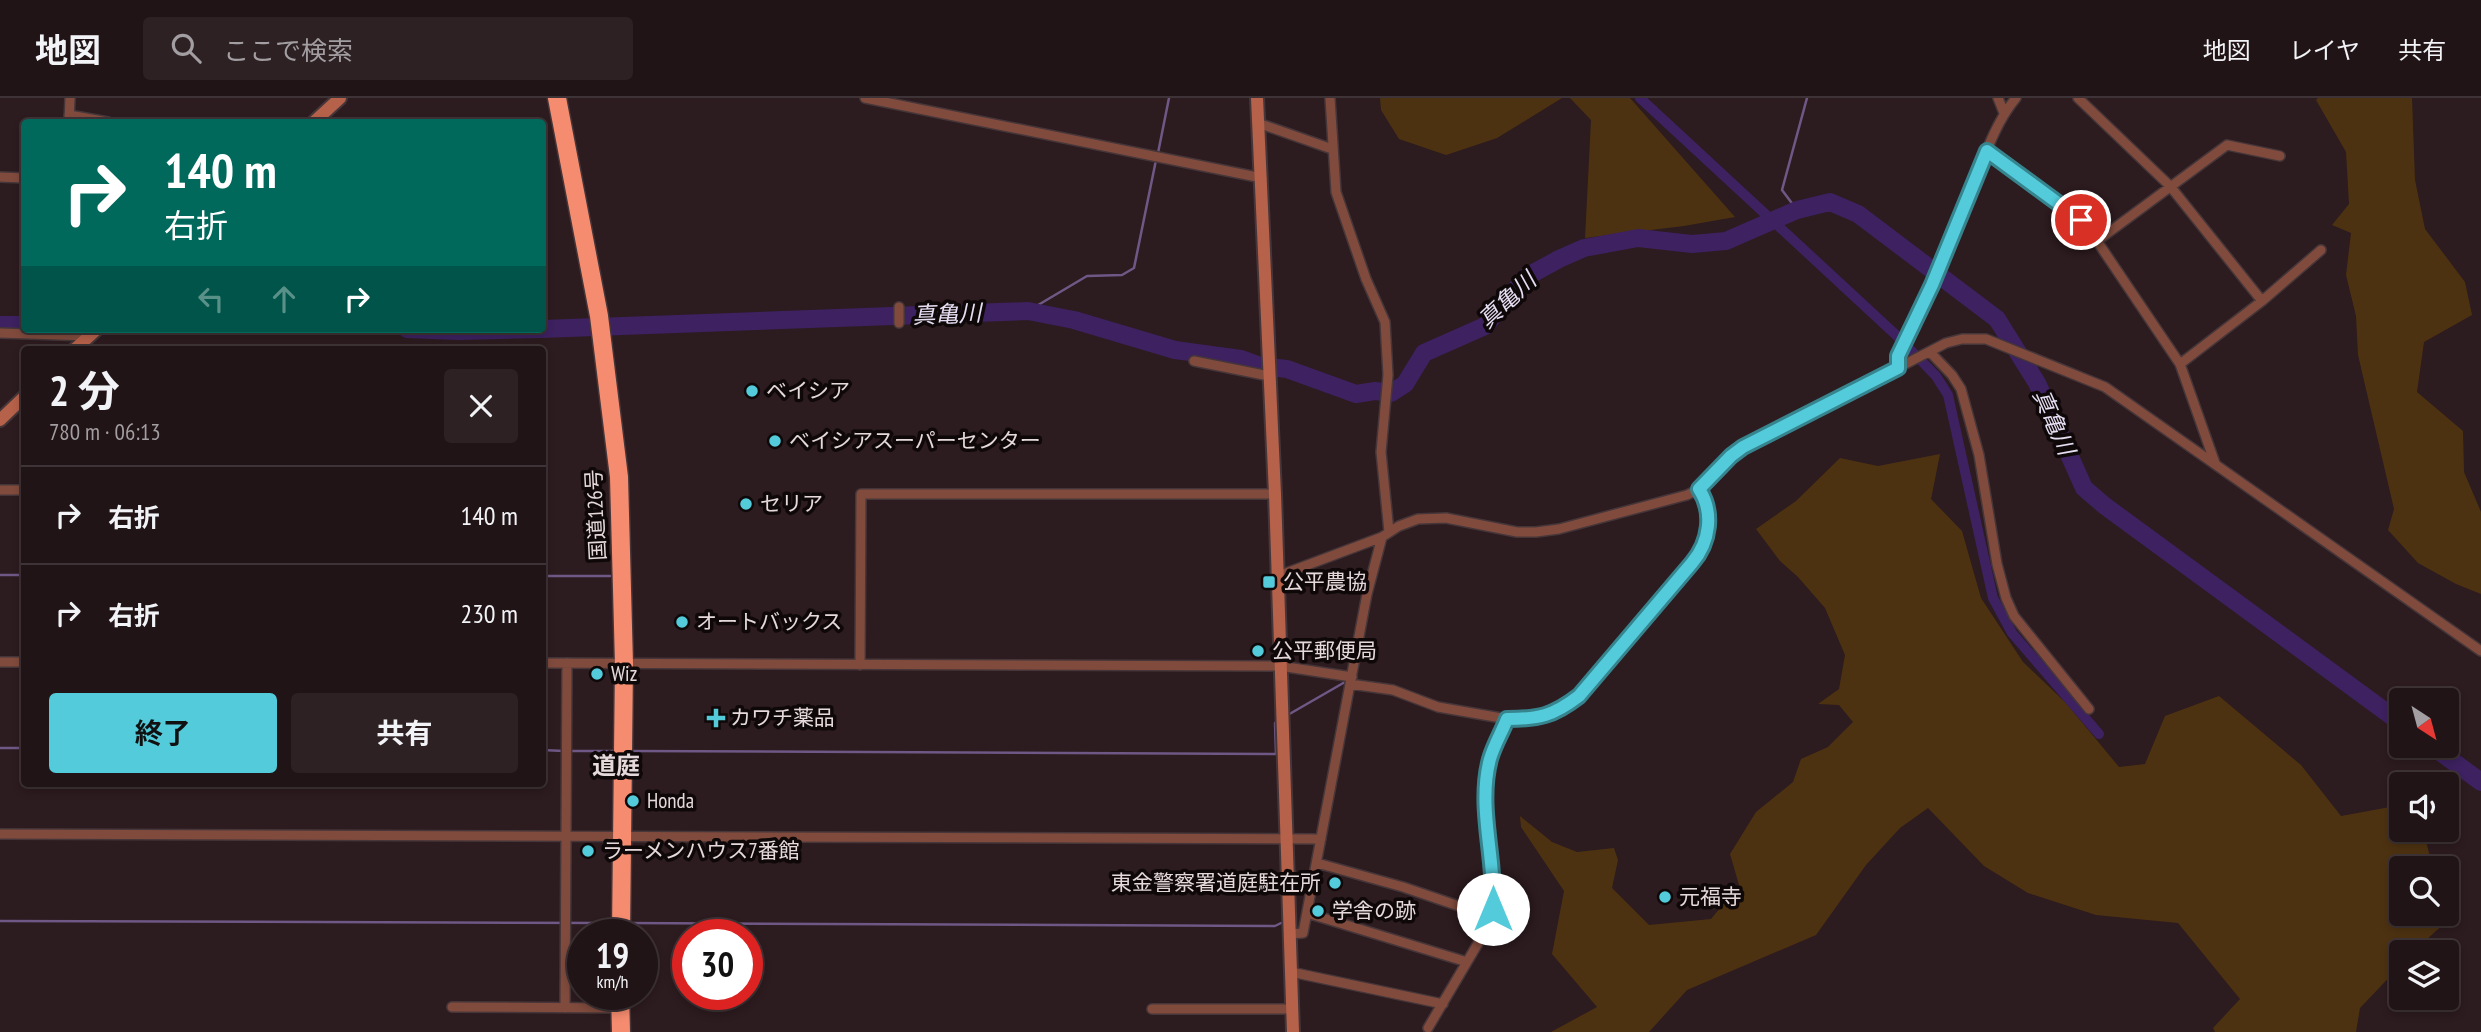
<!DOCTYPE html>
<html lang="ja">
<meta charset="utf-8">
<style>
:root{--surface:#211417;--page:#2d2124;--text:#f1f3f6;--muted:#a29ea1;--line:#3e3336;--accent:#53cbda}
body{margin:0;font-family:"PT Sans Narrow","Noto Sans JP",sans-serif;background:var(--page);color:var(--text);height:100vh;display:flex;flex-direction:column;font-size:26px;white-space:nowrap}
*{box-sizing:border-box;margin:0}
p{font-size:23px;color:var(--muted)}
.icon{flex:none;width:38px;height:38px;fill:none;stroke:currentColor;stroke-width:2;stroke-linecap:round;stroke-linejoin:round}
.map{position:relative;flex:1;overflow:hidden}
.side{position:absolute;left:21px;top:248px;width:525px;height:441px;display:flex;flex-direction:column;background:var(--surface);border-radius:7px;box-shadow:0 4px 10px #0003,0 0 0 2px var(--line)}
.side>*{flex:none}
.top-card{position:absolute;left:21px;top:21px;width:525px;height:214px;border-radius:7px;box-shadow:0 4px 10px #0003,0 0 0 2px var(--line);background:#00695c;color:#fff;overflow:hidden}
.needle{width:46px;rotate:144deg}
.tools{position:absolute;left:2389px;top:590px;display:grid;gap:14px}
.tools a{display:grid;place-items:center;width:70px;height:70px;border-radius:7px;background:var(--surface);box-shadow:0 4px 10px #0003,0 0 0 2px var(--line);font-size:35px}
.speed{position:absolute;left:567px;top:821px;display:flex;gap:14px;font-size:35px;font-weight:700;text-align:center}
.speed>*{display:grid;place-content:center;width:91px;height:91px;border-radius:50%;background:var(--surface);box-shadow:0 4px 10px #0003,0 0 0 2px var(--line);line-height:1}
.speed small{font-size:18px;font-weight:400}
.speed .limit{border:10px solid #d22;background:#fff;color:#111}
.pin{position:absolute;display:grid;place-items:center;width:60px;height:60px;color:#fff;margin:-30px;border:4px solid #fff;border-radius:50%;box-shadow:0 2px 7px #0007}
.me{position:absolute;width:77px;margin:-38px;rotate:0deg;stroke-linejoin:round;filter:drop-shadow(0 0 5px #0008)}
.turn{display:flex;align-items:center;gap:24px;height:147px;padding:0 28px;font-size:32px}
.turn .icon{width:91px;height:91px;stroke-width:2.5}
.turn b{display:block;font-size:49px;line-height:60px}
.lanes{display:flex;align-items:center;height:66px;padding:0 28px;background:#0003;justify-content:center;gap:35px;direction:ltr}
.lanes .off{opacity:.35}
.round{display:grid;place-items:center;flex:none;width:74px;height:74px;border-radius:7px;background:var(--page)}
.overview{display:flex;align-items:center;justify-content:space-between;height:119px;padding:0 28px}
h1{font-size:42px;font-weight:700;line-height:52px}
.cta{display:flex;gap:14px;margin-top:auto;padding:14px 28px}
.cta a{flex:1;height:80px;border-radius:7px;background:var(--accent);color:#111;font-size:28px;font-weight:700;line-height:80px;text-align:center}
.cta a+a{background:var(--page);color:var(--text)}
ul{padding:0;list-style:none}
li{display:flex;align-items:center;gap:21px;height:98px;padding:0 28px;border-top:2px solid var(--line)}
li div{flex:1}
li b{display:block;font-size:26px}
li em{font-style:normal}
header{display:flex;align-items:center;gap:42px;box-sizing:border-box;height:98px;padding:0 35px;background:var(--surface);border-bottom:2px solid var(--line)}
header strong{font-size:33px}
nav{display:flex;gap:38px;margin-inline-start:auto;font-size:24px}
.search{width:490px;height:63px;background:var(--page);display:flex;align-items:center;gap:18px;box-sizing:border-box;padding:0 24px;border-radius:7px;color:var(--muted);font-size:26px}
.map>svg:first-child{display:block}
</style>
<header>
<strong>地図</strong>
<div class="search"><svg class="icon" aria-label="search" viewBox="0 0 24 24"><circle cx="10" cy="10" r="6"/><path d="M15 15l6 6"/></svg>ここで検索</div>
<nav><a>地図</a><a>レイヤ</a><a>共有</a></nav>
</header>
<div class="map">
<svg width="2481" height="934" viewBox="0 0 2481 934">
<rect width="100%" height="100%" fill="#2c1b1f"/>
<path fill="#4d3211" d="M1380,0H1562L1497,40L1446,57L1399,41L1381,12Z
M1570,0H1630L1735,119L1684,128L1585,140L1591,22Z
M2318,0H2412L2415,82L2425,131L2465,184L2472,217L2424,244L2417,294L2463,333L2464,374L2481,414V496L2456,486L2418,465L2388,432L2394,411L2358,257L2356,218L2346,177L2351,135L2332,127L2349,106L2346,54L2316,2Z
M1940,356L1931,401L1962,433L1981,500L2023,564L2066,605L2119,669L2145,666L2165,618L2219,598L2301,667L2341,718L2401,707V732H2423L2433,770H2401V816H2446L2448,822L2413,854H2401V867L2360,910L2356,934H2215L2213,930L2240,901L2178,825L2096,817L2028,795L1984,768L1928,710L1900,730L1866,767L1816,837L1687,892L1649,934H1551L1597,909L1552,856L1564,793L1521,729L1520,718L1552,744L1577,754L1614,750L1618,762L1612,790L1649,827L1711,821L1739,787L1730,756L1756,714L1793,684L1801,661L1828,649L1853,624L1839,607L1818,606L1839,591L1845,557L1825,510L1798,479L1780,463L1756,431L1796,403L1840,360L1878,368Z"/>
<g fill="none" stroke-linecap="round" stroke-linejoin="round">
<path stroke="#6f5885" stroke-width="2.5" d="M1158,55L1169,0
M1797,112L1782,92L1807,0
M1028,213L1087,178L1122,177L1134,170L1156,62
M0,477H24
M542,478H610
M1286,618L1345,584
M0,650H24
M542,652L564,653
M570,653H616
M630,653L1276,656L1275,625L1278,623
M0,823L613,825
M626,825L1275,828L1281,825"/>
<path stroke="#3d2160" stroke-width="10" d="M1640,0L1896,237L1936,278L1948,297L1993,500L2012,535L2099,636"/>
<path stroke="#3d2160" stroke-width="18" d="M0,227H24
M407,231L458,233L540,231
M542,231L1028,213L1074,222L1175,252L1241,261L1260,268L1287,271L1356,296L1375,293L1391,295L1405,286L1424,255L1485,228L1526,179L1559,161L1584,150L1638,140L1692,146L1726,143L1797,112L1830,104L1858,116L1997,221L2037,285L2084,390L2105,408L2401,625
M2432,648L2481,684"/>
<g stroke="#463639" stroke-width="12">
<path id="street" d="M865,0L1262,80
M1330,0L1336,94L1366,181L1385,224L1388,277L1381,354L1389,434
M1998,0L2004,15
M2078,0L2170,88L2262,203
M69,17L108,24
M69,24L70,0
M1258,25L1332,51
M1987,53L2081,122L2097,143L2180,266L2215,365
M0,79L24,80
M2097,143L2227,47L2280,58
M899,225V209
M0,235L89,238
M1930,254L1952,277L1961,291L1979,357L1997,466L2006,500L2014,518L2089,611
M1194,263L1269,278
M2180,266L2262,203L2321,152
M1898,270V258C1922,206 1946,154 1968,101C1982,67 1992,29 2016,0
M0,392H24
M1278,478L1382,439L1399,428L1418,421L1446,420L1517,434H1536L1559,431L1687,397L1699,391L1731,358L1758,342L1946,245L1962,241H1986L2105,289L2481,553
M0,564H24
M542,565L1280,568L1352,579
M860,567L861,396H1275
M1350,586L1393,592L1438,609L1507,621L1545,619L1563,610L1579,598L1699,457C1709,434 1713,413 1699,391
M0,736L1321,741
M1317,765L1403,789L1491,819
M1307,815L1467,864
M1290,836L1303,835L1367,496L1382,439
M1291,874L1443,906
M452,909L620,910
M565,910L567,565
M1152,911H1292
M1428,930L1490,825L1494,791L1485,696L1490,661L1507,621"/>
</g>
<g stroke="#463639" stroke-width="16">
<path id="secondary" d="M1257,0L1275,396L1293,934
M314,24L340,0
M74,252L97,231
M0,322L24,299"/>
</g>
<g stroke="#463639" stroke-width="21">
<path id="highway" d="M557,0L599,218L619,379L624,566L621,836
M620,896L621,934"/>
</g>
<use href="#street" stroke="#804b3d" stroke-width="9"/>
<use href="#secondary" stroke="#b6614a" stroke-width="12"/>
<use href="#highway" stroke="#f58c6f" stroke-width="18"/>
</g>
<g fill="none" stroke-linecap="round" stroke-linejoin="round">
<g stroke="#36848e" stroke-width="18">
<path id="route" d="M1493,811C1496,762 1477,709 1490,661C1494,647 1502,634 1507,621C1539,621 1553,618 1579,598L1692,465C1710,444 1714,414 1699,391L1731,358L1743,349L1898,270V258L1932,187L1987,53L2081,122"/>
</g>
<use href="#route" stroke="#53cbda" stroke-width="12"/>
</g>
<g fill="#53cbda" stroke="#0f0809" stroke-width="2.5">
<circle cx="752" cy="293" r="7"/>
<circle cx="775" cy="343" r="7"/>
<circle cx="746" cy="406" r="7"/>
<rect x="1262" y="477" width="14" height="14" rx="3.5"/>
<circle cx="682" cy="524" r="7"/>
<circle cx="1258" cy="553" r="7"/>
<circle cx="597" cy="576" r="7"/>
<path d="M712.5 609.5h7v7h7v7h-7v7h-7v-7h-7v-7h7z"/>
<circle cx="633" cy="703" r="7"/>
<circle cx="588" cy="753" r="7"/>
<circle cx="1335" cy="785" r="7"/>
<circle cx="1665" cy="799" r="7"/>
<circle cx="1318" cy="813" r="7"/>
</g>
<g text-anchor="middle" stroke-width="7" stroke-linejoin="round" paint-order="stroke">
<g font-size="21" fill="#e5d9db" stroke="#0f0809" text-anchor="start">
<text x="766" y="300">ベイシア</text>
<text x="789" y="350">ベイシアスーパーセンター</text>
<text x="760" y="413">セリア</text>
<text x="1283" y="491">公平農協</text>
<text x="696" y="531">オートバックス</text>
<text x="1272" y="560">公平郵便局</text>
<text x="611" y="583">Wiz</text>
<text x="730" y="627">カワチ薬品</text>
<text x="647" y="710">Honda</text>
<text x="602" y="760">ラーメンハウス7番館</text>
<text x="1321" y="792" text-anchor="end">東金警察署道庭駐在所</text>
<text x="1679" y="806">元福寺</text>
<text x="1332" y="820">学舎の跡</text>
</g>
<g font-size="21" fill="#e5d9db" stroke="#0f0809">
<text transform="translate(596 417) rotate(-93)" y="7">国道126号</text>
</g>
<g font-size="23" font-style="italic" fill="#e6dff3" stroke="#0f0809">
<text transform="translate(1507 202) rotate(-43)" y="8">真亀川</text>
<text transform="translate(947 216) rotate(-2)" y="8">真亀川</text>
<text transform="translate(2054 324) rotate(66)" y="8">真亀川</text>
</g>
<g font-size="24" font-weight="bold" fill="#e5d9db" stroke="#0f0809">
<text x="616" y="676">道庭</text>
</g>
</g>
</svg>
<div class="tools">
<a><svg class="needle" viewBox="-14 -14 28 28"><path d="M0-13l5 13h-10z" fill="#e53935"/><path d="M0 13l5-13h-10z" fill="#a29ea1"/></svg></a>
<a><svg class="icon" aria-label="sound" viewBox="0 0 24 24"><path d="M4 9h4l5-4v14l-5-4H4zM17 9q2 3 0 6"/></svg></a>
<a><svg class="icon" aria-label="search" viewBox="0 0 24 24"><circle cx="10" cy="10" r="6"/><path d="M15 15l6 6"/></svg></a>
<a><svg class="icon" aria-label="layers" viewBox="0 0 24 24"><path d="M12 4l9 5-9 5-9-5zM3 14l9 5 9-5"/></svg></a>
</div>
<div class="speed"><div>19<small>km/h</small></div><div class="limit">30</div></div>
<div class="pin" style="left:2081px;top:122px;background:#d93025"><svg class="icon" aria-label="arrive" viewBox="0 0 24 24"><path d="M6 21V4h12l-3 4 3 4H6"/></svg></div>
<svg class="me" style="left:1493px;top:811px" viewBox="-20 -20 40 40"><circle r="19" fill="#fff"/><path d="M0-13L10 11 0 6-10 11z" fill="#53cbda"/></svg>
<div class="top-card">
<div class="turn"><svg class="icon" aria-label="right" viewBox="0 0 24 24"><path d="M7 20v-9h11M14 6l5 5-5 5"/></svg><div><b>140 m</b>右折</div></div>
<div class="lanes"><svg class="icon off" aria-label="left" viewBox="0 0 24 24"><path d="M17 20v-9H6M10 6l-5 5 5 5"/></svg><svg class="icon off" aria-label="ahead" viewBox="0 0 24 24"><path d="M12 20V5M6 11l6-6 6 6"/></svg><svg class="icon" aria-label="right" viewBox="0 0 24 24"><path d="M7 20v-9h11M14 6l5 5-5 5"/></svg></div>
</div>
<section class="side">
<div class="overview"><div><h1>2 分</h1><p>780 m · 06:13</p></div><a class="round"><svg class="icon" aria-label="close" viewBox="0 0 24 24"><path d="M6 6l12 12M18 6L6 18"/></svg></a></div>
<ul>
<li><svg class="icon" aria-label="right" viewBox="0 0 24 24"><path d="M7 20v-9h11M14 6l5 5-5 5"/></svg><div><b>右折</b></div><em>140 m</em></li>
<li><svg class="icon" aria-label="right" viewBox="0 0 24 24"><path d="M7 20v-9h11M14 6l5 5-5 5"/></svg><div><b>右折</b></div><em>230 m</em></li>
</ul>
<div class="cta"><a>終了</a><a>共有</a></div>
</section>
</div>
